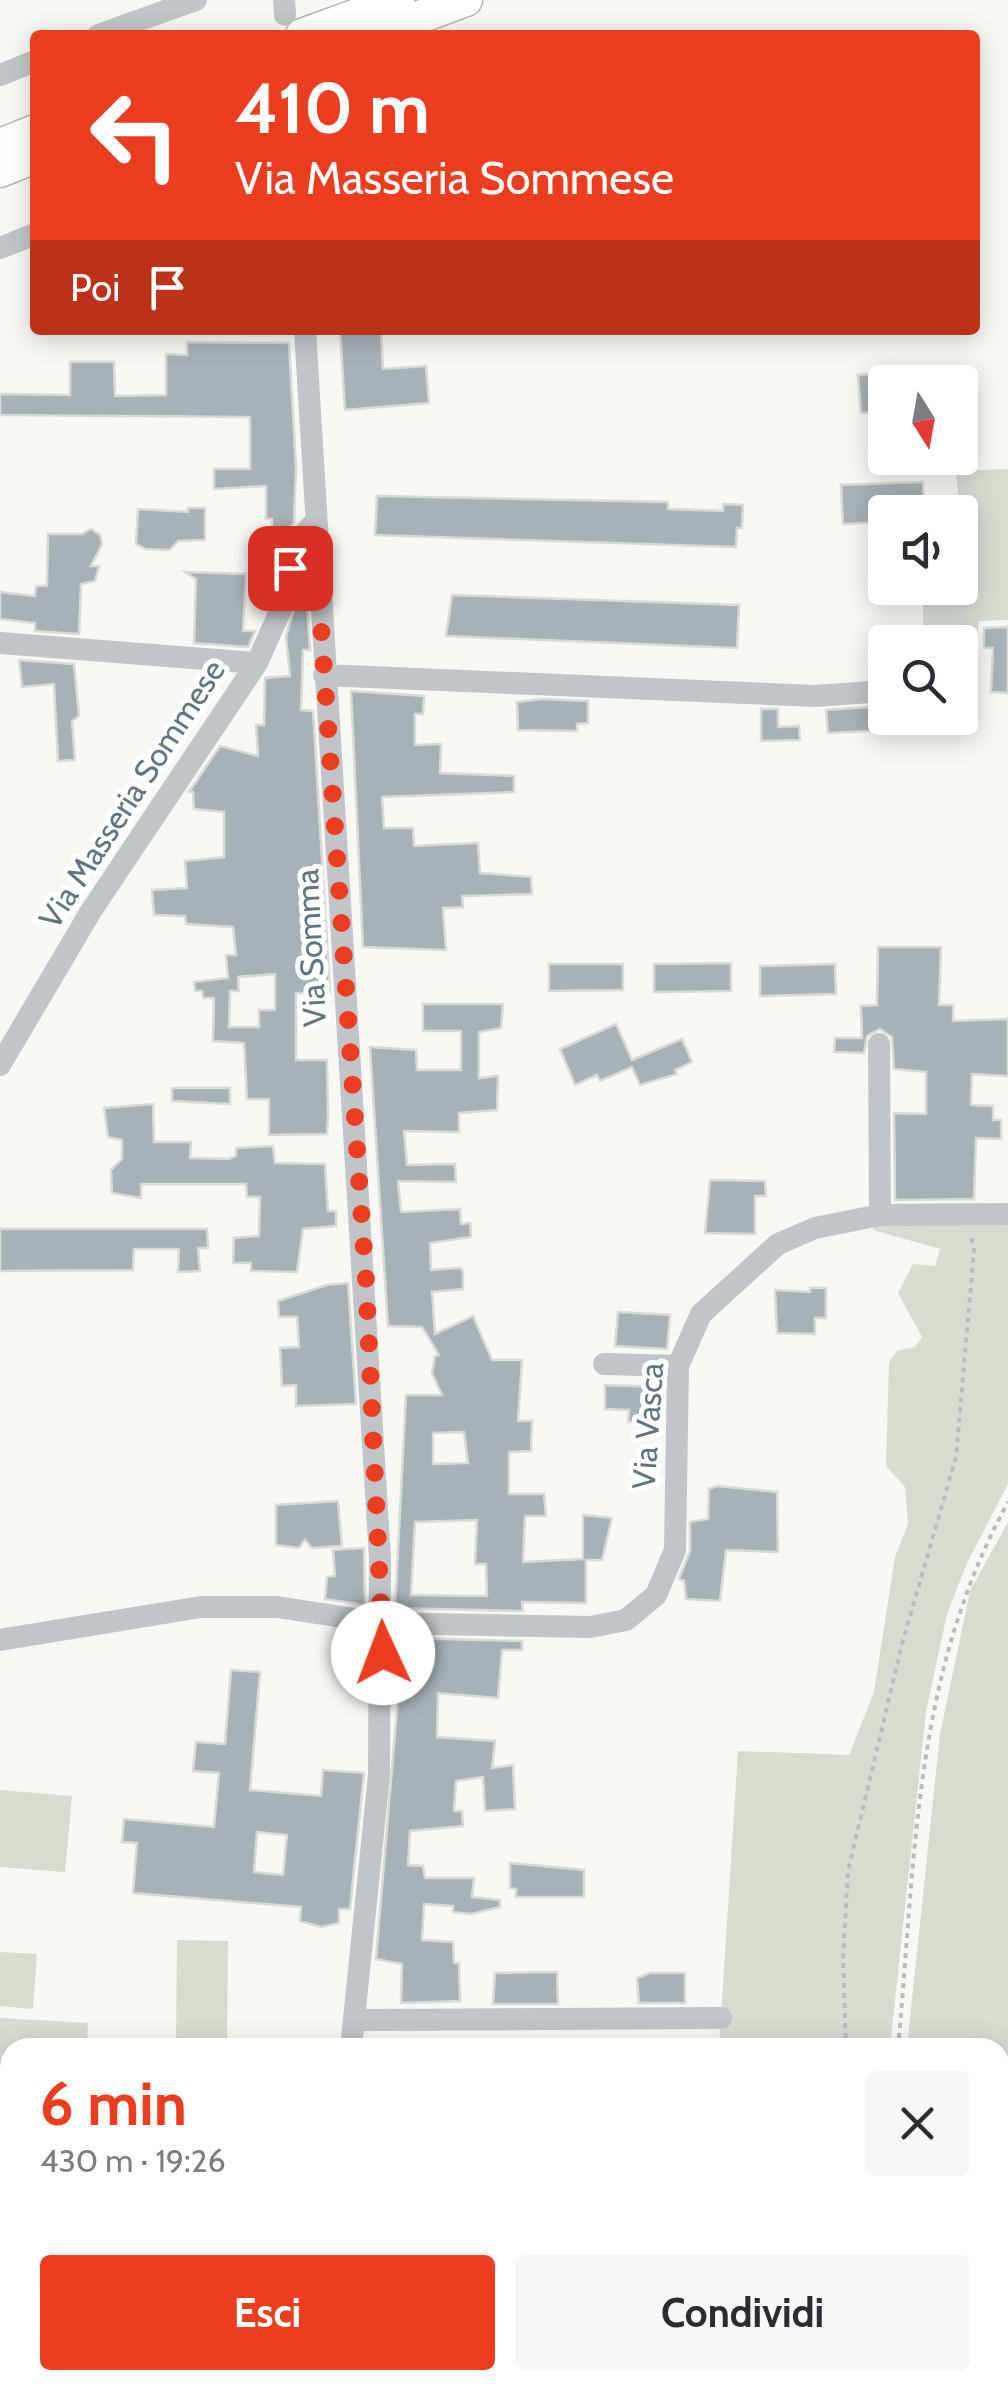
<!DOCTYPE html>
<html lang="it">
<meta charset="utf-8">
<style>
:root{--surface:#fff;--page:#f7f7f7;--text:#2b2b33;--muted:#7c7c81;--accent:#eb3e20}
body{margin:0;font-family:Cabin,sans-serif;background:var(--page);color:var(--text);height:100vh;display:flex;flex-direction:column;font-size:38px;white-space:nowrap}
*{box-sizing:border-box;margin:0}
p{font-size:32px;color:var(--muted)}
.icon{flex:none;width:55px;height:55px;fill:none;stroke:currentColor;stroke-width:2;stroke-linecap:round;stroke-linejoin:round}
.map{position:relative;flex:1;overflow:hidden}
.drawer{position:absolute;left:0px;top:2038px;width:1010px;height:352px;display:flex;flex-direction:column;background:var(--surface);border-radius:30px 30px 0 0;box-shadow:0 5px 25px #0003}
.drawer>*{flex:none}
.hud{position:absolute;left:30px;top:30px;width:950px;height:305px;border-radius:10px;box-shadow:0 5px 25px #0003;background:#eb3e20;color:#fff;overflow:hidden}
.needle{width:65px;rotate:169deg}
.tools{position:absolute;left:868px;top:365px;display:grid;gap:20px}
.tools a{display:grid;place-items:center;width:110px;height:110px;border-radius:10px;background:var(--surface);box-shadow:0 5px 25px #0003;font-size:50px}
.pin{position:absolute;display:grid;place-items:center;width:85px;height:85px;color:#fff;margin:-42px;border-radius:20px;box-shadow:0 5px 15px #0006}
.me{position:absolute;width:110px;margin:-55px;rotate:358deg;stroke-linejoin:round;filter:drop-shadow(0 0 8px #0008)}
.turn{display:flex;align-items:center;gap:35px;height:210px;padding:0 40px;font-size:45px}
.turn .icon{width:130px;height:130px;stroke-width:2.5}
.turn b{display:block;font-size:70px;line-height:85px}
.then{display:flex;align-items:center;height:95px;padding:0 40px;background:#0003;gap:20px;font-size:38px}
.round{display:grid;place-items:center;flex:none;width:105px;height:105px;border-radius:10px;background:var(--page)}
.headline{display:flex;align-items:center;justify-content:space-between;height:170px;padding:0 40px}
h1{font-size:60px;font-weight:800;line-height:75px;color:var(--accent)}
.cta{display:flex;gap:20px;margin-top:auto;padding:20px 40px}
.cta a{flex:1;height:115px;border-radius:10px;background:var(--accent);color:#fff;font-size:40px;font-weight:800;line-height:115px;text-align:center}
.cta a+a{background:var(--page);color:var(--text)}
.map>svg:first-child{display:block}
</style>
<div class="map">
<svg width="1008" height="2389" viewBox="0 0 1008 2389">
<rect width="100%" height="100%" fill="#f7f7f4"/>
<path fill="#d7dcd3" d="M1008,469V620L979,621L976,658L960,661V642H923V588H960L963,548L956,471Z
M875,1219H1008V1484L967,1563L947,1614L926,1712L890,2047L719,2048L738,1751L849,1755L874,1692L895,1557L908,1524L905,1487L886,1466L889,1362L897,1351L915,1347L922,1337L898,1293L913,1264L935,1266L940,1249L873,1230Z
M1008,1522V2308L1000,2303V2048L907,2047L940,1734L970,1591Z
M0,1790L72,1796L65,1872L0,1867Z
M177,1940L228,1941L227,2045L176,2044Z
M0,1952L37,1954L33,2009L0,2006Z
M0,2018L88,2023L87,2047L10,2048V2127H0Z"/>
<path fill="#a7b1b6" stroke="#d9d9d6" stroke-width="2.5" fill-rule="evenodd" d="M340,330H381L383,369L426,366L429,403L345,410Z
M187,342L289,343L296,467L294,523L284,534H272V519H266V486L214,489V469H250V417L0,415V394L70,395V362H114L115,396L166,395V354L187,355Z
M885,373V412L861,413L858,375Z
M923,482L924,512H885V522L843,524L841,485Z
M377,496L668,502V509L723,511V504L743,505L742,528H737L736,547L375,535Z
M188,508H205V540L178,541L170,550L146,549L136,544L138,509L188,512Z
M91,529L100,535L102,544L91,566H99L95,581L81,584L79,634L35,631V623L0,619V592L35,596L36,586H47L48,534H82Z
M185,572L246,574L243,631H255L248,647L194,643L196,579Z
M305,574L310,650H303L301,710L313,711L330,993H296V1060H327L328,1118L327,1134L269,1135V1099H247L244,1043L213,1041L214,998H203L202,991H195L194,982L228,978L226,955H236L233,927L186,924L185,916L154,915L152,890L187,888L185,861L224,857V812L194,809L193,792H189L220,746L258,756L256,725H264L265,678L290,676L286,636ZM275,974V1010H259V1027H229L230,991H239L238,977Z
M452,595L739,605L737,648L446,636Z
M1008,627V693L991,692L993,648H984V628Z
M19,660L74,664L79,716L72,721L75,760L58,761L54,684L22,687Z
M351,691L424,696L423,714H415V745L441,744L440,773L514,776V792L382,797L384,828H413L414,846L478,843L480,873L531,877L532,894L462,896L463,907L443,908L446,950L363,947Z
M543,699L588,701V723L577,724V731L518,730L517,702Z
M869,707L870,731L828,733L826,710Z
M761,709H778V727L799,726L800,740L761,741Z
M878,947H941L939,1005H953V1021L1008,1019V1076L972,1074L971,1105L993,1106V1120H1001V1139L976,1138L974,1199L895,1200L894,1113L926,1114V1072L894,1069L892,1037L880,1029L867,1036L864,1053L834,1052L835,1038H862L861,1006L877,1005Z
M731,963V991L654,992V964Z
M549,964H623V990L549,991Z
M835,964L836,994L760,996V966Z
M423,1004H503L501,1028L479,1032V1078L498,1076L497,1110L459,1113V1132L404,1131L407,1165L455,1164L456,1182L398,1181L401,1212L460,1209L461,1224L470,1223L471,1237L430,1243L431,1270L461,1268L463,1272V1289L432,1292L435,1334L473,1316L492,1360H522L518,1421H532L531,1451L509,1452V1494H544L546,1516H525L523,1562L583,1559V1515L612,1518L602,1560H586V1603L522,1602L523,1611L395,1608L406,1395H442L432,1373L435,1356L439,1355L422,1327L388,1326L370,1047L416,1050L417,1070H461V1031H423ZM464,1432L468,1463L433,1464V1433ZM477,1520L475,1564H486L487,1596L411,1595L415,1522Z
M616,1024L632,1060L682,1039L692,1062L675,1070L677,1074L640,1085L632,1067L600,1081L597,1075L575,1085L560,1049Z
M172,1088H230V1104L172,1101Z
M153,1104L154,1142H191L190,1158L229,1159L236,1156V1148L273,1146L275,1163L325,1164L328,1211H336V1226L303,1229L297,1272L251,1271V1263H233L234,1238L259,1236L260,1197H247L246,1184H141V1198L112,1193L111,1170L122,1159V1140L108,1137L104,1108Z
M710,1180L765,1181L766,1196H755V1234L705,1233Z
M0,1229H207L208,1248H198L200,1271L178,1272L179,1249H134L133,1270L0,1271Z
M348,1283L356,1404L296,1406V1385L282,1386L280,1348L299,1347L297,1317H279L278,1301L327,1285Z
M810,1288H826V1318H815V1334L777,1333L775,1290L810,1292Z
M618,1312L670,1315L667,1349L615,1346Z
M605,1385L656,1387L655,1423L628,1422L629,1410L605,1409Z
M717,1486L777,1492L778,1552L726,1550L720,1601L686,1599L684,1581L679,1579L690,1551V1522L708,1519L709,1489Z
M338,1501L342,1546L312,1548L305,1540L299,1548L276,1545V1505Z
M364,1548L365,1605L325,1599L327,1577L335,1576L333,1550Z
M403,1638L522,1641V1650H502L498,1698L438,1693L437,1737L495,1741L492,1768L513,1765L515,1809L485,1811L483,1777L456,1781L454,1811H462L463,1826L410,1831L408,1865L423,1866L425,1878H474L472,1897L500,1900V1907L471,1914L453,1912V1906L424,1904L422,1940L453,1942L454,1963H459L460,2001L401,2003L402,1964L376,1959Z
M231,1670L260,1672L250,1790L321,1796L323,1770L364,1773L350,1909H339V1923L321,1927L300,1921L301,1907L133,1893L137,1843L122,1842L124,1819L214,1827L219,1773L193,1771L196,1742L225,1744ZM257,1832L287,1835L283,1875L254,1872Z
M510,1863L584,1870V1897H516V1889L510,1888Z
M557,1972L558,2004H493L495,1973Z
M650,1973H685V2003H639L637,1978Z"/>
<g fill="none" stroke-linecap="round" stroke-linejoin="round">
<g stroke="#b3b8bb" stroke-width="35">
<path id="highway" d="M302,35L398,0
M371,35L466,0
M0,145L35,131
M0,171L35,157"/>
</g>
<path stroke="#b8bcbf" stroke-width="4" stroke-dasharray="5 5" stroke-linecap="butt" d="M846,2048L843,1959L848,1871L902,1644L956,1457L974,1251L971,1234
M898,2048C916,1855 913,1676 1008,1502
M1000,2248L1008,2253"/>
<path stroke="#c0c5c9" stroke-width="22" d="M284,0L285,15
M98,35L196,0
M0,75L35,61
M0,248L35,234
M305,330L380,1559L379,1775L351,2048
M0,643L257,663
M960,671L965,670
M324,675L815,696L885,691
M879,1044L880,1215
M0,1065L91,911L257,663L282,607L297,541L314,523
M604,1364L678,1366
M0,1640L201,1607H277L381,1623L590,1627L626,1620L656,1595L675,1550L678,1366L701,1314L778,1244L815,1228L880,1215L1008,1214
M356,2020L721,2018
M0,2178L10,2179
M0,2327H10
M283,2389V2380
M760,2389V2380"/>
<use href="#highway" stroke="#fff" stroke-width="32"/>
</g>
<g fill="none" stroke-linecap="round" stroke-linejoin="round">
<path stroke="#eb3e20" stroke-width="18" stroke-dasharray="0 32.4" d="M290,568L297,541L314,523L366,1280L383,1653"/>
</g>
<g text-anchor="middle" stroke-width="10" stroke-linejoin="round" paint-order="stroke">
<g font-size="32" fill="#617580" stroke="#fff">
<text transform="translate(132 794) rotate(-57)" y="11">Via Masseria Sommese</text>
<text transform="translate(311 948) rotate(-93)" y="11">Via Somma</text>
<text transform="translate(648 1426) rotate(-86)" y="11">Via Vasca</text>
</g>
</g>
</svg>
<div class="tools">
<a><svg class="needle" viewBox="-14 -14 28 28"><path d="M0-13l5 13h-10z" fill="#e53935"/><path d="M0 13l5-13h-10z" fill="#7c7c81"/></svg></a>
<a><svg class="icon" aria-label="sound" viewBox="0 0 24 24"><path d="M4 9h4l5-4v14l-5-4H4zM17 9q2 3 0 6"/></svg></a>
<a><svg class="icon" aria-label="search" viewBox="0 0 24 24"><circle cx="10" cy="10" r="6"/><path d="M15 15l6 6"/></svg></a>
</div>
<div class="pin" style="left:290px;top:568px;background:#d93025"><svg class="icon" aria-label="arrive" viewBox="0 0 24 24"><path d="M6 21V4h12l-3 4 3 4H6"/></svg></div>
<svg class="me" style="left:383px;top:1653px" viewBox="-20 -20 40 40"><circle r="19" fill="#fff"/><path d="M0-13L10 11 0 6-10 11z" fill="#eb3e20"/></svg>
<div class="hud">
<div class="turn"><svg class="icon" aria-label="left" viewBox="0 0 24 24"><path d="M17 20v-9H6M10 6l-5 5 5 5"/></svg><div><b>410 m</b>Via Masseria Sommese</div></div>
<div class="then">Poi<svg class="icon" aria-label="arrive" viewBox="0 0 24 24"><path d="M6 21V4h12l-3 4 3 4H6"/></svg></div>
</div>
<section class="drawer">
<div class="headline"><div><h1>6 min</h1><p>430 m · 19:26</p></div><a class="round"><svg class="icon" aria-label="close" viewBox="0 0 24 24"><path d="M6 6l12 12M18 6L6 18"/></svg></a></div>
<div class="cta"><a>Esci</a><a>Condividi</a></div>
</section>
</div>
